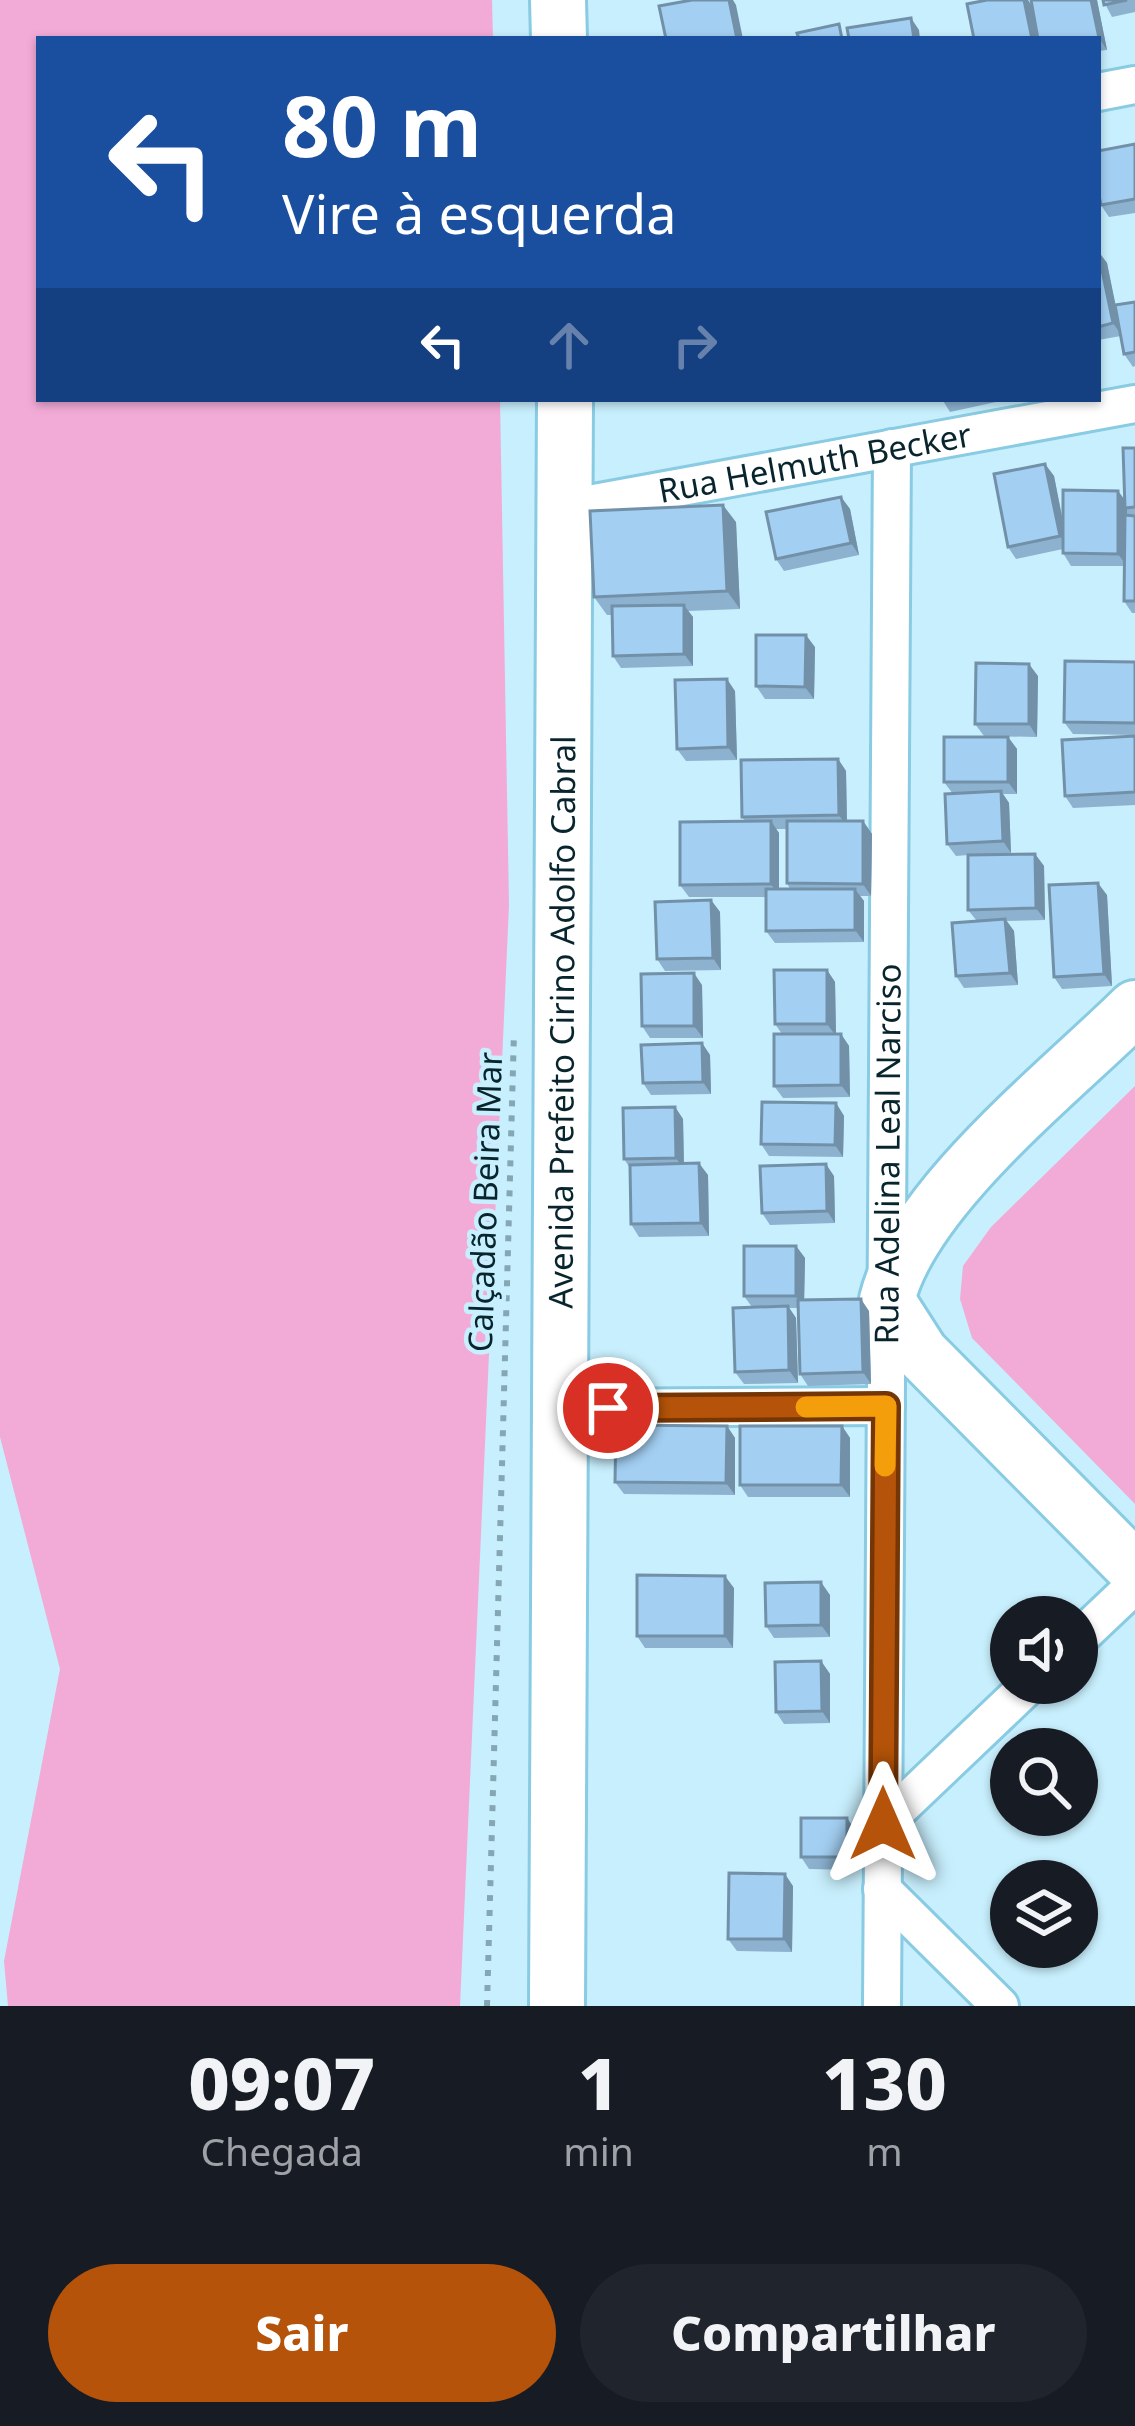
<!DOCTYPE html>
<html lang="pt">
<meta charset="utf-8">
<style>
:root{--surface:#171b24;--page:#20242c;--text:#f1f3f6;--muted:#9ea1a6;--accent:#b45309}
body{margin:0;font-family:"Noto Sans",sans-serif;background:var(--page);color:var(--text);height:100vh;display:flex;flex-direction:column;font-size:45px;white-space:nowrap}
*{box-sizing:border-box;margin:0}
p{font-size:39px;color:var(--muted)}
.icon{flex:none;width:66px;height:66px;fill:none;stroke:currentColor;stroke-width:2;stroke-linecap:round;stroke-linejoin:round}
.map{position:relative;height:2006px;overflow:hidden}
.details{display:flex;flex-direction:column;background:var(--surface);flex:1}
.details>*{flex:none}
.top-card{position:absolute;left:36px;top:36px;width:1065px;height:366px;border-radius:0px;box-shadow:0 3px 9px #0004;background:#1a4fa0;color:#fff;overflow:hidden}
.controls{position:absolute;left:990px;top:1596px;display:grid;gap:24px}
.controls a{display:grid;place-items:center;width:108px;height:108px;border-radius:50%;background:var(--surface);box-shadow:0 3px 9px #0004;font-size:60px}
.pin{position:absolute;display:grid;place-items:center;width:102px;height:102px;color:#fff;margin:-51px;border:6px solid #fff;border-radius:50%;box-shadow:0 3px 12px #0007}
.me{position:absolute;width:132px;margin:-66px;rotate:0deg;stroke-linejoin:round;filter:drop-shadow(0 0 9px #0008)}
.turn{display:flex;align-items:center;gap:42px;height:252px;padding:0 48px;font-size:54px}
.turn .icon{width:156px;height:156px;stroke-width:2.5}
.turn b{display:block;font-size:84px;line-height:102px}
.lanes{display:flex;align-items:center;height:114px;padding:0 48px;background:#0003;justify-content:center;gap:60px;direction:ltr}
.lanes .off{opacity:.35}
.eta{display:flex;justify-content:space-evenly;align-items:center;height:204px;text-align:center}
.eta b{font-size:72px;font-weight:800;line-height:84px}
.cta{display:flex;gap:24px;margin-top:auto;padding:24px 48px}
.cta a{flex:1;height:138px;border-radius:72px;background:var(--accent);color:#fff;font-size:48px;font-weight:800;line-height:138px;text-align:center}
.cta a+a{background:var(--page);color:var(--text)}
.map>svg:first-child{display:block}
</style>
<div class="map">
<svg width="1135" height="2006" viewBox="0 0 1135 2006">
<rect width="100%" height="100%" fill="#c8effd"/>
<path fill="#f2abd7" d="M0,0H492L493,39H39V399H500L509,905L460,2006H8L4,1961L60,1669L0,1437Z
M1135,1086V1504L972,1338L960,1299L963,1266L991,1227Z"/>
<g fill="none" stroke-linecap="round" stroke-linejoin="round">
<g stroke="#88cbe2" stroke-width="42">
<g id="street">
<path d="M1098,92L1135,85"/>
<path id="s1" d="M567,508L1135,404"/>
<path d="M561,1408L886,1406"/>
<path d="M1077,1640L1135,1585"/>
<path d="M883,1824L1031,1683"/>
<path d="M882,1889L1000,2006"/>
<path id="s2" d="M882,2006L892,448"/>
</g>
</g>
<g stroke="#88cbe2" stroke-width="60">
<g id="secondary">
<path d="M558,0L559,39"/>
<path d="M1135,1008C1058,1084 912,1198 887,1300L921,1353L1135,1569"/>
<path id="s3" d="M557,2006L565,399"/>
</g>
</g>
<path stroke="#84a7b3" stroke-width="6" stroke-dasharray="6 9" stroke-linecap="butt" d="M487,2006L514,1032"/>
<use href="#street" stroke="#fff" stroke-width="36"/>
<use href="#secondary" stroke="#fff" stroke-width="54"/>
</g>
<path fill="#8cb2d0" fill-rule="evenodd" d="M987,0H1028L1031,5V0H1097L1107,50L1098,51V39H974Z
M1103,0H1135V12L1112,17Z
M1135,144V213L1109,217L1101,205Z
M1098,251L1107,263L1115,305L1135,302V366L1133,367L1124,354L1121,336L1098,340Z
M942,399H1005V400L950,412Z
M1135,448V613H1132L1124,601V566H1071L1063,553V549L1016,559L1008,547L1045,464L1054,476L1063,521L1118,491L1125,500Z
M841,497L850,509L859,555L784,571L776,559Z
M736,522L740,609L688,611L693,617V666L621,668L613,656L612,615H607L594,597Z
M815,647L814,699H765L756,686Z
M1135,662V735L1073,734L1064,722Z
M1038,676L1037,737L984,736L975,724Z
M735,691L737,760L686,761L677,749Z
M1135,736V805L1073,808L1065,796Z
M1008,737L1017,749V794H1003L1009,803L1011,853L1035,854L1044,866L1045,920L1007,921L1014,931L1018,985L964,988L956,976L977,921L968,910V855L956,856L947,844L953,794L944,782Z
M838,759L846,771L847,821H863L872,834L871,896H860L864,901V942L775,943L766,931V897H689L680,885L745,821L742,817ZM776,829H787V883L790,889H779V833Z
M1107,895L1112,986L1062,989L1054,977Z
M711,900L720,912L721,970L665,971L657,959Z
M827,970L835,982L836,1034H841L849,1046L850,1097L783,1098L774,1086L782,1034L775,1024Z
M702,985L703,1038H650L642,1026Z
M702,1043L710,1055L711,1094L651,1095L643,1083Z
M836,1103L844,1116L843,1157L769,1156L761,1144Z
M675,1107L683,1119L684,1163L708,1175L709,1236L639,1237L631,1224L630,1168L624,1159Z
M834,1176L835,1223L770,1225L762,1213Z
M796,1246L805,1258L804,1300L869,1311L871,1384L808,1386L800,1374L798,1308H789L796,1318L798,1383L744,1384L735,1372L752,1307L744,1296Z
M727,1426L735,1438V1495L624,1494L615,1482Z
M842,1426L850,1438V1497H748L740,1485Z
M734,1588L733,1648H645L637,1636Z
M830,1595V1637L774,1638L766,1626Z
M821,1661L830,1674V1723L784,1724L776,1712Z
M847,1818L855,1830V1870L809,1869L801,1857Z
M793,1886L792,1952L737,1951L728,1939Z"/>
<path fill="#7291a9" d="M729,0H733L736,5L743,39H737Z
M1024,0H1028L1031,5L1038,39H1032Z
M1091,0H1097L1107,50L1099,38Z
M911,18L919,30L920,39H914Z
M1098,251L1107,263L1122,336L1113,323Z
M1045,464L1054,476L1068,548L1060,536Z
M1118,491L1127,503V566L1118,554Z
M841,497L850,509L859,555L851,543Z
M723,505L736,522L740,609L727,591Z
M684,605L693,617V666L684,654Z
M806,635L815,647L814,699L805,687Z
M1029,664L1038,676L1037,737L1029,724Z
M727,679L735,691L737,760L728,747Z
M1008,737L1017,749V794L1008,782Z
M838,759L846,771L847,827L839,815Z
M1001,791L1009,803L1011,853L1003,841Z
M771,821L779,833V896L771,884Z
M863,821L872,834L871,896L863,884Z
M1035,854L1044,866L1045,920L1036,908Z
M1098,883L1107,895L1112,986L1104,974Z
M855,889L864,901V942L855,930Z
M711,900L720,912L721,970L713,958Z
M1005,919L1014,931L1018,985L1010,973Z
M827,970L835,982L836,1036L827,1024Z
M694,973L702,985L703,1038L694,1026Z
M841,1034L849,1046L850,1097L841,1085Z
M702,1043L710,1055L711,1094L703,1082Z
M836,1103L844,1116L843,1157L835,1145Z
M675,1107L683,1119L684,1170L676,1158Z
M699,1163L708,1175L709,1236L701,1223Z
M826,1164L834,1176L835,1223L827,1211Z
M796,1246L805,1258L804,1308L796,1296Z
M861,1299L869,1311L871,1384L863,1372Z
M788,1306L796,1318L798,1383L789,1370Z
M727,1426L735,1438V1495L726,1483Z
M842,1426L850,1438V1497L841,1485Z
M725,1576L734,1588L733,1648L725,1636Z
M821,1582L830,1595V1637L821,1625Z
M821,1661L830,1674V1723L822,1711Z
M847,1818L855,1830V1870L847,1857Z
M785,1874L793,1886L792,1952L784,1939Z"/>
<path fill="#a3cff2" stroke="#7291a9" stroke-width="3" d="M692,0H729L737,39H666L659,6Z
M987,0H1024L1032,39H974L967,4Z
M1031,0H1091L1099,38L1038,39Z
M1103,0H1127L1104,5Z
M911,18L914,39H849L847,28Z
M839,24L842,39H799L797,33Z
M1135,144V199L1101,205L1098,191V151Z
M1098,251L1113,323L1098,327Z
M1135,302V352L1124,354L1115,305Z
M1123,448H1135V507L1125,508Z
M1045,464L1060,536L1008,547L994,474Z
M1063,490L1118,491V554L1063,553Z
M841,497L851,543L776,559L766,512Z
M723,505L727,591L594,597L590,511Z
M1125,515L1135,516V601H1124Z
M684,605V654L613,656L612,606Z
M756,635H806L805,687L756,686Z
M1065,661L1135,662V723L1064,722Z
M976,663L1029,664V724H975Z
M727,679L728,747L677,749L675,680Z
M1135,736V792L1065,796L1062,740Z
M944,737H1008V782H944Z
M838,759L839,815L742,817L741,760Z
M1001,791L1003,841L947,844L945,794Z
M771,821V884L680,885V822Z
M787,821H863V884L787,883Z
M1035,854L1036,908L968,910V855Z
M1098,883L1104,974L1054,977L1049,885Z
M766,889H855V930L766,931Z
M711,900L713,958L657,959L655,902Z
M1005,919L1010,973L956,976L952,923Z
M774,970H827V1024H775Z
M694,973V1026H642L641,974Z
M774,1034H841V1085L774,1086Z
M702,1043L703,1082L643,1083L641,1045Z
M762,1102L836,1103L835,1145L761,1144Z
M675,1107L676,1158L624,1159L623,1108Z
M699,1163L701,1223L631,1224L630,1165Z
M826,1164L827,1211L762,1213L760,1166Z
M744,1246H796V1296H744Z
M861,1299L863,1372L800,1374L798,1300Z
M788,1306L789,1370L735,1372L733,1308Z
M616,1425L727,1426L726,1483L615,1482Z
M740,1426H842L841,1485H740Z
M637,1575L725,1576V1636H637Z
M821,1582V1625L766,1626L765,1583Z
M821,1661L822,1711L776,1712L775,1662Z
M801,1818H847V1857H801Z
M729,1873L785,1874L784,1939H728Z"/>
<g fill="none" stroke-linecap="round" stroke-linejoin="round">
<g stroke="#753606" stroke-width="30">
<path id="route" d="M608,1408L886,1406L883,1824"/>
</g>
<use href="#route" stroke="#b45309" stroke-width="21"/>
<path stroke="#f59e0b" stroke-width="21" d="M806,1407L886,1406L885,1466"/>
</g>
<g text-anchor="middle" stroke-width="9" stroke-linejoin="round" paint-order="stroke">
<g font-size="33" fill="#08252e" stroke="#c8effd">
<text dy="12" stroke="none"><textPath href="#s1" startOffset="252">Rua Helmuth Becker</textPath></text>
<text dy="12" stroke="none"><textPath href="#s3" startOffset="984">Avenida Prefeito Cirino Adolfo Cabral</textPath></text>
<text dy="12" stroke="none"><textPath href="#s2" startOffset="852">Rua Adelina Leal Narciso</textPath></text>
<text transform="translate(485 1202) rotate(-88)" y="12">Calçadão Beira Mar</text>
</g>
</g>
</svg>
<div class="controls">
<a><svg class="icon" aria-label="sound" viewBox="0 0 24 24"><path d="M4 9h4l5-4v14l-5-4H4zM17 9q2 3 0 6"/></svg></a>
<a><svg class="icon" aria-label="search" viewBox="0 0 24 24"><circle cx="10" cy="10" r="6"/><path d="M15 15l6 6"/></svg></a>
<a><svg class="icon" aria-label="layers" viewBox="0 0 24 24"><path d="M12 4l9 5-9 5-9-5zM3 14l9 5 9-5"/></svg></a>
</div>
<div class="pin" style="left:608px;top:1408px;background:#d93025"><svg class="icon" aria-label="arrive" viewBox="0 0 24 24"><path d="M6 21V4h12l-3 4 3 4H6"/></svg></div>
<svg class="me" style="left:883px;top:1824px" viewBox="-20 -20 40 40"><path d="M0-17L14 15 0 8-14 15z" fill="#b45309" stroke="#fff" stroke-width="4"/></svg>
<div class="top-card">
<div class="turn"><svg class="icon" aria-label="left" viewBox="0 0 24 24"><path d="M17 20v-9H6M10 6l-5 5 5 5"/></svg><div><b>80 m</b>Vire à esquerda</div></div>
<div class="lanes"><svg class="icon" aria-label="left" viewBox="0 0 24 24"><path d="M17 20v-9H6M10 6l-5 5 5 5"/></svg><svg class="icon off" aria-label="ahead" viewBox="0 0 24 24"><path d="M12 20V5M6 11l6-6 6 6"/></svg><svg class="icon off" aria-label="right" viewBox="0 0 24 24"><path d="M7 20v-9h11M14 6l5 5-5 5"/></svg></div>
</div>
</div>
<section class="details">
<div class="eta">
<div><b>09:07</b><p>Chegada</p></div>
<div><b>1</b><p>min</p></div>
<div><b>130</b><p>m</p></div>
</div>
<div class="cta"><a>Sair</a><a>Compartilhar</a></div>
</section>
